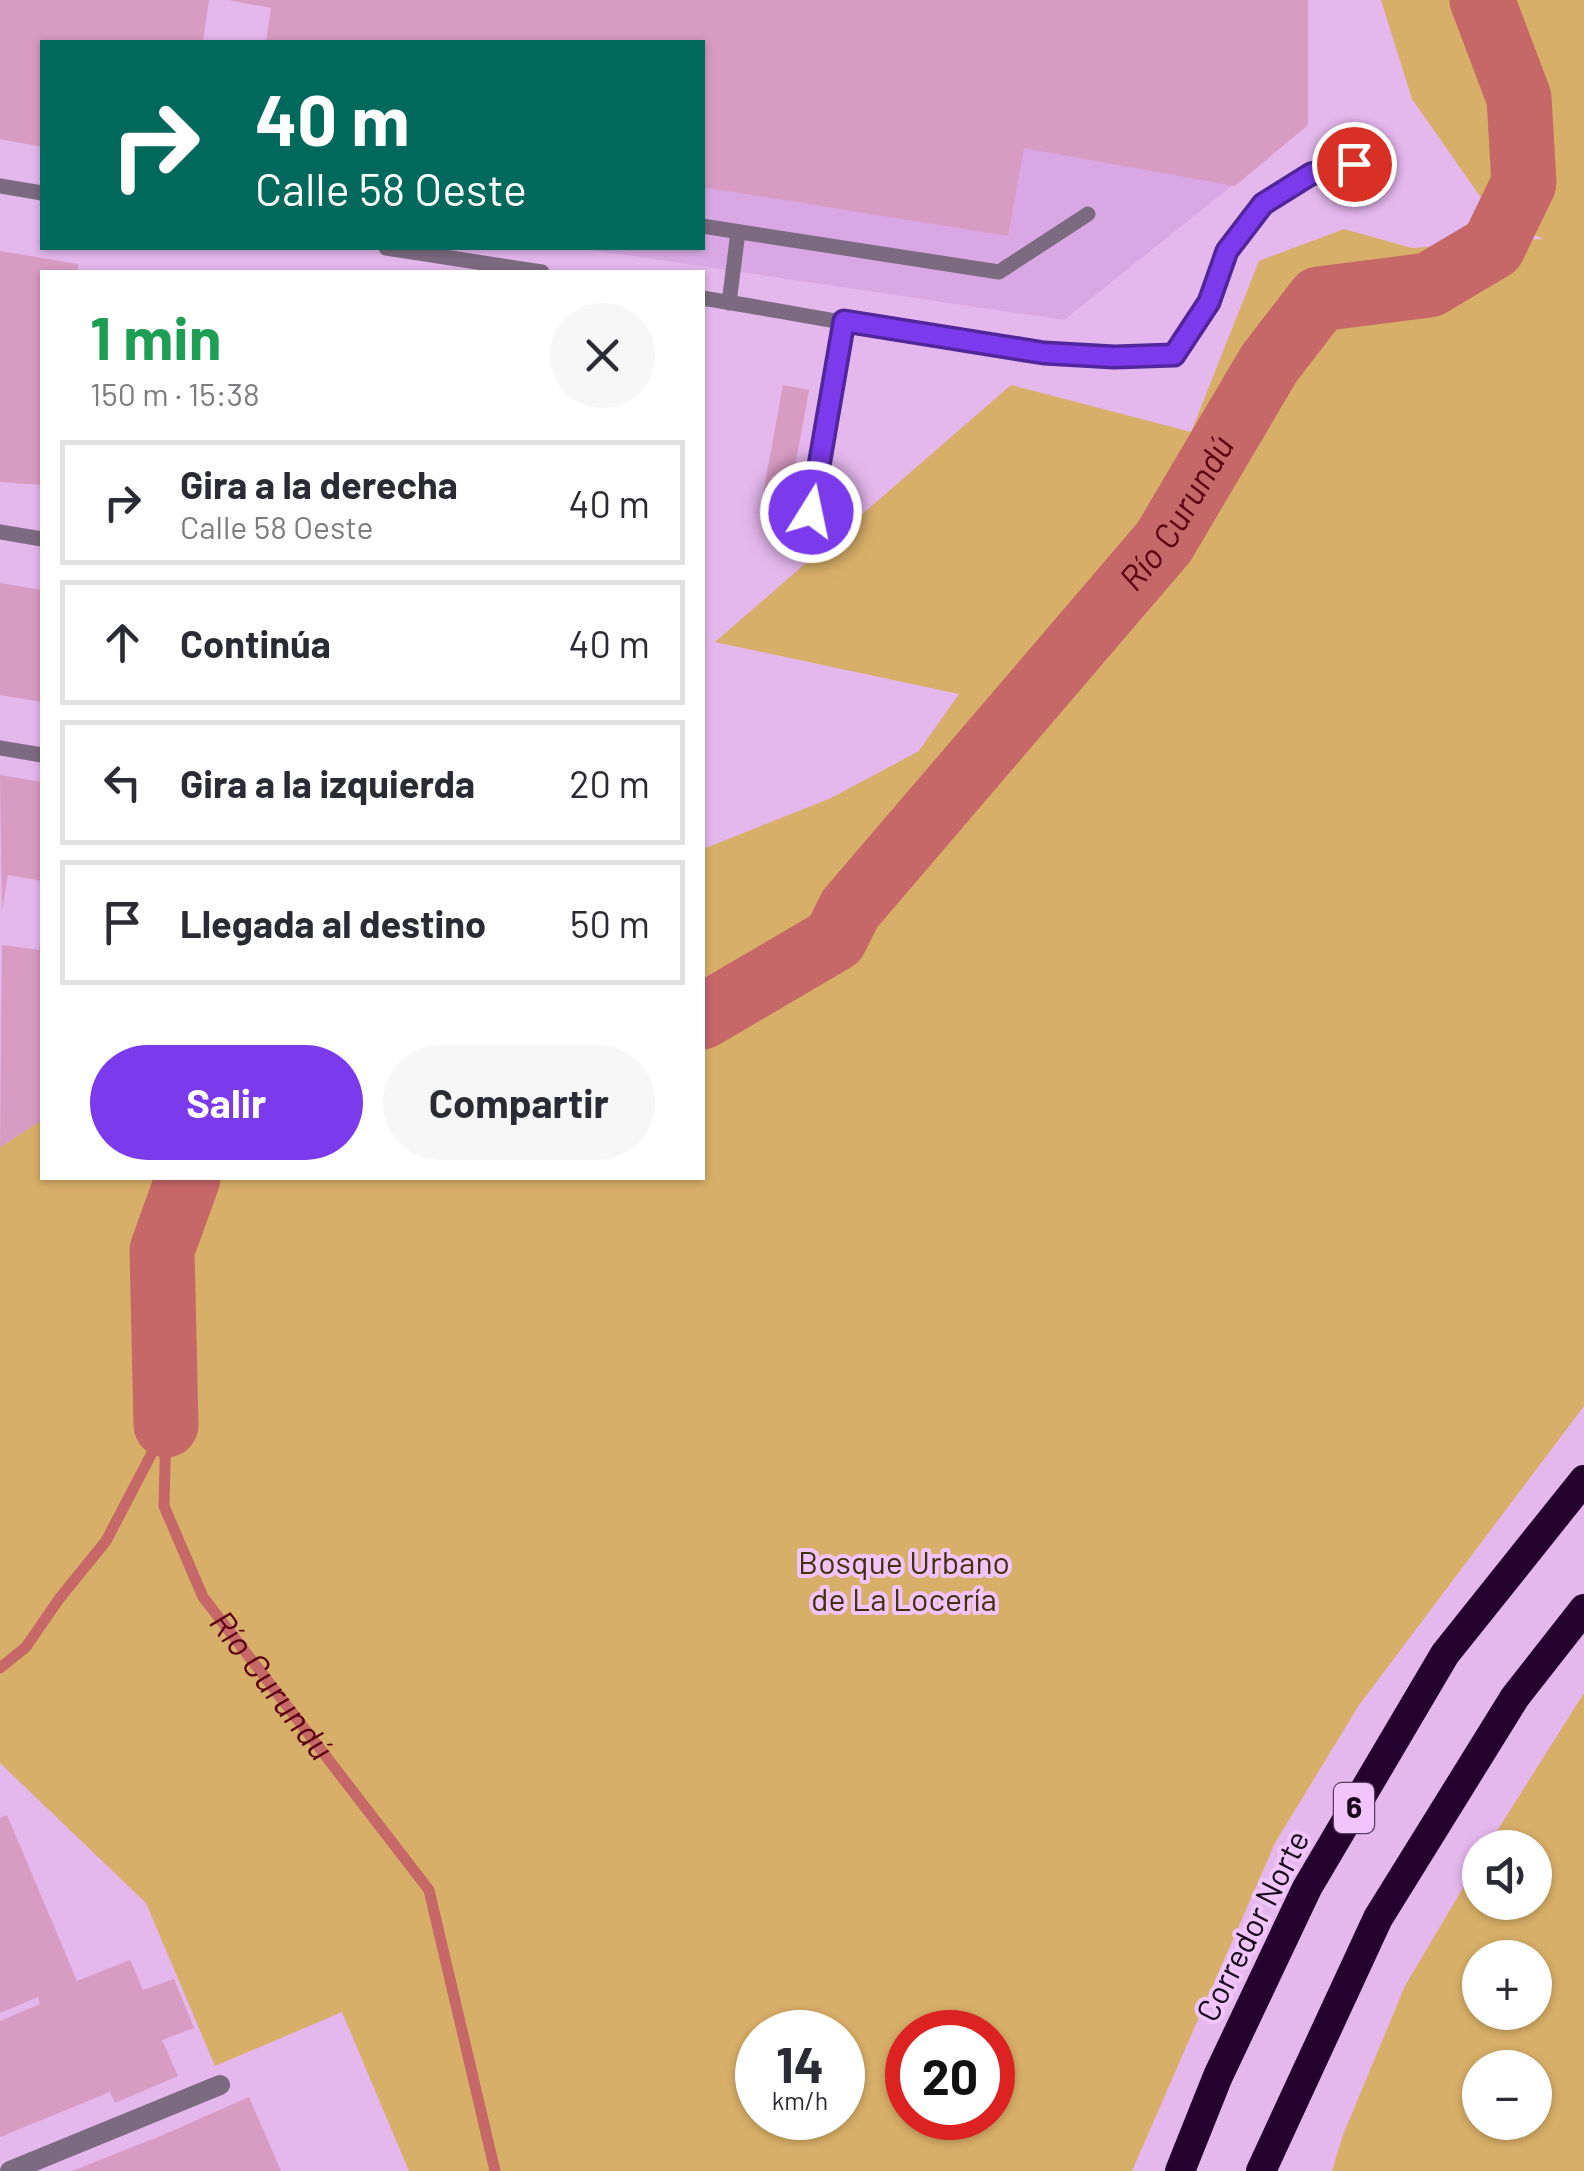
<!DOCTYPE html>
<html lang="es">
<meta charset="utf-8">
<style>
:root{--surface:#fff;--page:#f7f7f7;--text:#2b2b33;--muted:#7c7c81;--line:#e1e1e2;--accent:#7c3aed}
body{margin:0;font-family:Barlow,sans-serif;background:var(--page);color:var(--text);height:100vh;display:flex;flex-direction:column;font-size:38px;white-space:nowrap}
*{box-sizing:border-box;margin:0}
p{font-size:32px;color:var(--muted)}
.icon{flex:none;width:55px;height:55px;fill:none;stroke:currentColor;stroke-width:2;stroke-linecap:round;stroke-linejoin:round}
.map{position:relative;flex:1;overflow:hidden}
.side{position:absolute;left:40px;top:270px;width:665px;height:910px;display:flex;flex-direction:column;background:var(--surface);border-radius:0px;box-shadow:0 2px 8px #0004}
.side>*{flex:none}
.top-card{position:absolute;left:40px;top:40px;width:665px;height:210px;border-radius:0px;box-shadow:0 2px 8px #0004;background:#00695c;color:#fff;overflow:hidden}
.fabs{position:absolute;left:1462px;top:1830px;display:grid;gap:20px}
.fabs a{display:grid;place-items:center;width:90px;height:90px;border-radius:50%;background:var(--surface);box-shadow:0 2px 8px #0004;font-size:50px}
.speed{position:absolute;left:735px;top:2010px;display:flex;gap:20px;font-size:50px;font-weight:700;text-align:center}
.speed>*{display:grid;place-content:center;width:130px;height:130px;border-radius:50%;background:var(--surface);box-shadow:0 2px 8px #0004;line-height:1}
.speed small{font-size:25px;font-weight:400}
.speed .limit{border:15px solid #d22;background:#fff;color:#111}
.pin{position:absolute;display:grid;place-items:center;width:85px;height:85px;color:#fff;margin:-42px;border:5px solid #fff;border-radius:50%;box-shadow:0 2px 10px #0007}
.me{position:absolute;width:110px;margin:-55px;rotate:10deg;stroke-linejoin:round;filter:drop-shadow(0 0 8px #0008)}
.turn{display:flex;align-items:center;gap:35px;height:210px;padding:0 50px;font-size:45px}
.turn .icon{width:130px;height:130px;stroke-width:2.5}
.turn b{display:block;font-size:70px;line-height:85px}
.round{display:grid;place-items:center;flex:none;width:105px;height:105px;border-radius:52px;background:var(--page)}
.head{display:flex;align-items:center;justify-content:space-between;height:170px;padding:0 50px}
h1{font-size:60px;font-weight:700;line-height:75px;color:#1e9e55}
.cta{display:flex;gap:20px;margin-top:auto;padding:20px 50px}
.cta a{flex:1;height:115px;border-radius:60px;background:var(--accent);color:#fff;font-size:40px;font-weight:700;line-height:115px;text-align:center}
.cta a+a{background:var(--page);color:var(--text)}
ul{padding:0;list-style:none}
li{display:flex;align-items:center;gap:30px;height:125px;margin:0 20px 15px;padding:0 30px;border:5px solid var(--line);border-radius:0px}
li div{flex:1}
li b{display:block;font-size:38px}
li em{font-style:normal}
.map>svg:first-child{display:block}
</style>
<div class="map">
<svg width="1584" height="2171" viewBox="0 0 1584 2171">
<rect width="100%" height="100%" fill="#e4b7ed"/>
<path fill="#d9a8e4" d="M272,0H1308V125L1064,320L579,248H702V42H266Z"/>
<path fill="#d8af68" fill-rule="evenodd" d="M1381,0H1584V1406L1359,1705L1275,1843L1132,2171H409L342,2012L215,2066L146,1903L0,1763V1147L42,1120V1178H702L703,849L831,798L919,751L959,694L715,642L1011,385L1191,432L1259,261L1344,229L1412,248L1543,239L1491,212L1412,99ZM758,2032H842V2118H758ZM908,2032H992V2118H908Z
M1584,1693V2171H1332L1343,2135L1405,1986L1480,1859V1902H1535V1848L1487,1847ZM1480,1958H1535V2012H1480ZM1480,2068H1535V2122H1480Z"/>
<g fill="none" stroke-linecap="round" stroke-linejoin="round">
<g stroke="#c66768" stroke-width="11">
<path id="s1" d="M166,1425L164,1506L203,1597L429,1890L495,2171"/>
<path d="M0,1668L26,1647L59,1599L106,1541L164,1430"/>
</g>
<g stroke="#c66768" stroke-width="65">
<path id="s2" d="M702,1017L835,939L850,909L1164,542L1269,364L1319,299L1429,285L1493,247L1524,183L1519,98L1482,0"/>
<path d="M166,1425L162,1250L188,1178"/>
</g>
</g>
<path fill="#d89bc2" d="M0,0H209L203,42H42V147L0,139Z
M228,0H1308V125L1235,186L1024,148L1008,236L702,187V42H266L271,8Z
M0,251L78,264V272H42V485L0,482Z
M783,385L809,390L786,516L760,511Z
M0,583L42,590V702L0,695Z
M0,775L42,782V881L8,875L2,910Z
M41,941L42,1120L0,1147L2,945L39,950Z
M7,1815L77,1981L130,1960L143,1990L174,1979L194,2028L162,2040L178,2076L115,2103L110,2092L0,2137V2021L40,2004L38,1997L0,2013V1818Z
M249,2097L281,2171H72L163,2135Z"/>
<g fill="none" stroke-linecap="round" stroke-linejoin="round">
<path stroke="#7c6a80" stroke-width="15" d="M0,186L42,193
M702,226L999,272L1088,214
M386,248L542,272
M702,298C859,323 1016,360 1174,355L1209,302L1227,251L1263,204L1311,173L1354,164
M729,303L738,232
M811,512L844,321
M0,532L42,539
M0,748L42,755"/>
<path stroke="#7c6a80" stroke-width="20" d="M10,2171L220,2085"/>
<path stroke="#25022d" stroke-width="30" d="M1180,2171L1218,2076L1307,1888L1445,1654L1584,1480
M1261,2171L1378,1918L1515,1697L1584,1609"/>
</g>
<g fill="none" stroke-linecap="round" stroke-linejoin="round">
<g stroke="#51269a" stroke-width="25">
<path id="route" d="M811,512L844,321L1044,353L1114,357L1174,355L1209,302L1227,251L1263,204L1311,174L1354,164"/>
</g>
<use href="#route" stroke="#7c3aed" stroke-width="18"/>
</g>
<g text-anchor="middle" stroke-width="8" stroke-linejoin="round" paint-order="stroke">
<rect fill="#f1c4fb" stroke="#573f5c" stroke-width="2.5" x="1334" y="1783" width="40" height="50" rx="8"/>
<g font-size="30" font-weight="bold" fill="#150618">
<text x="1354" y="1818">6</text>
</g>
<g font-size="32" fill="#443109" stroke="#f1c4fb">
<text x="904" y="1574">Bosque Urbano<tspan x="904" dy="37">de La Locería</tspan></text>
</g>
<g font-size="32" fill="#150618" stroke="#f1c4fb">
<text transform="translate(1253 1926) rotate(-63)" y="11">Corredor Norte</text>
</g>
<g font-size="35" font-style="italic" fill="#5a0010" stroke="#f1c4fb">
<text dy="12" stroke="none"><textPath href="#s2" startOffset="702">Río Curundú</textPath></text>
<text dy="12" stroke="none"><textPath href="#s1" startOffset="292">Río Curundú</textPath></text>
</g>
</g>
</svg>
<div class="fabs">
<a><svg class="icon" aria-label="sound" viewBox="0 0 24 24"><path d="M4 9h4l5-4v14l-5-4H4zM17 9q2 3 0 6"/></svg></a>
<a>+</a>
<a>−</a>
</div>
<div class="speed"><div>14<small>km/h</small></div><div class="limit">20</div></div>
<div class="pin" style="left:1354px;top:164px;background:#d93025"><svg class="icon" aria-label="arrive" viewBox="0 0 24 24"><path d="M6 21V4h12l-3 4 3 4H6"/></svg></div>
<svg class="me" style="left:811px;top:512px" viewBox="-20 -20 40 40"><circle r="17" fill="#7c3aed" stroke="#fff" stroke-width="3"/><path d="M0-11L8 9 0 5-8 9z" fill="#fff"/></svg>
<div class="top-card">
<div class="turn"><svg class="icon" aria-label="right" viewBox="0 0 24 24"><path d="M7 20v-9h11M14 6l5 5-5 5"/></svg><div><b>40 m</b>Calle 58 Oeste</div></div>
</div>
<section class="side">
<div class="head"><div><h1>1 min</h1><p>150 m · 15:38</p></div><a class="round"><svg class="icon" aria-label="close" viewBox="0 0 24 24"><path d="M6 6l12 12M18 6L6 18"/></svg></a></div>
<ul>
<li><svg class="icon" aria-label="right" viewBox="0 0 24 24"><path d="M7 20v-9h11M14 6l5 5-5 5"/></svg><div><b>Gira a la derecha</b><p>Calle 58 Oeste</p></div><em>40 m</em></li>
<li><svg class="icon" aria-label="ahead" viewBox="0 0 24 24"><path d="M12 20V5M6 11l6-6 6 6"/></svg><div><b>Continúa</b></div><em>40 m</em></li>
<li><svg class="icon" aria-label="left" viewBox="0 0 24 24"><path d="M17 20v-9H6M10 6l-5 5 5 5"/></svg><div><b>Gira a la izquierda</b></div><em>20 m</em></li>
<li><svg class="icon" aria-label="arrive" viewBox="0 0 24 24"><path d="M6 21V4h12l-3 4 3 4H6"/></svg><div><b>Llegada al destino</b></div><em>50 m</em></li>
</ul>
<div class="cta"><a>Salir</a><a>Compartir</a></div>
</section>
</div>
